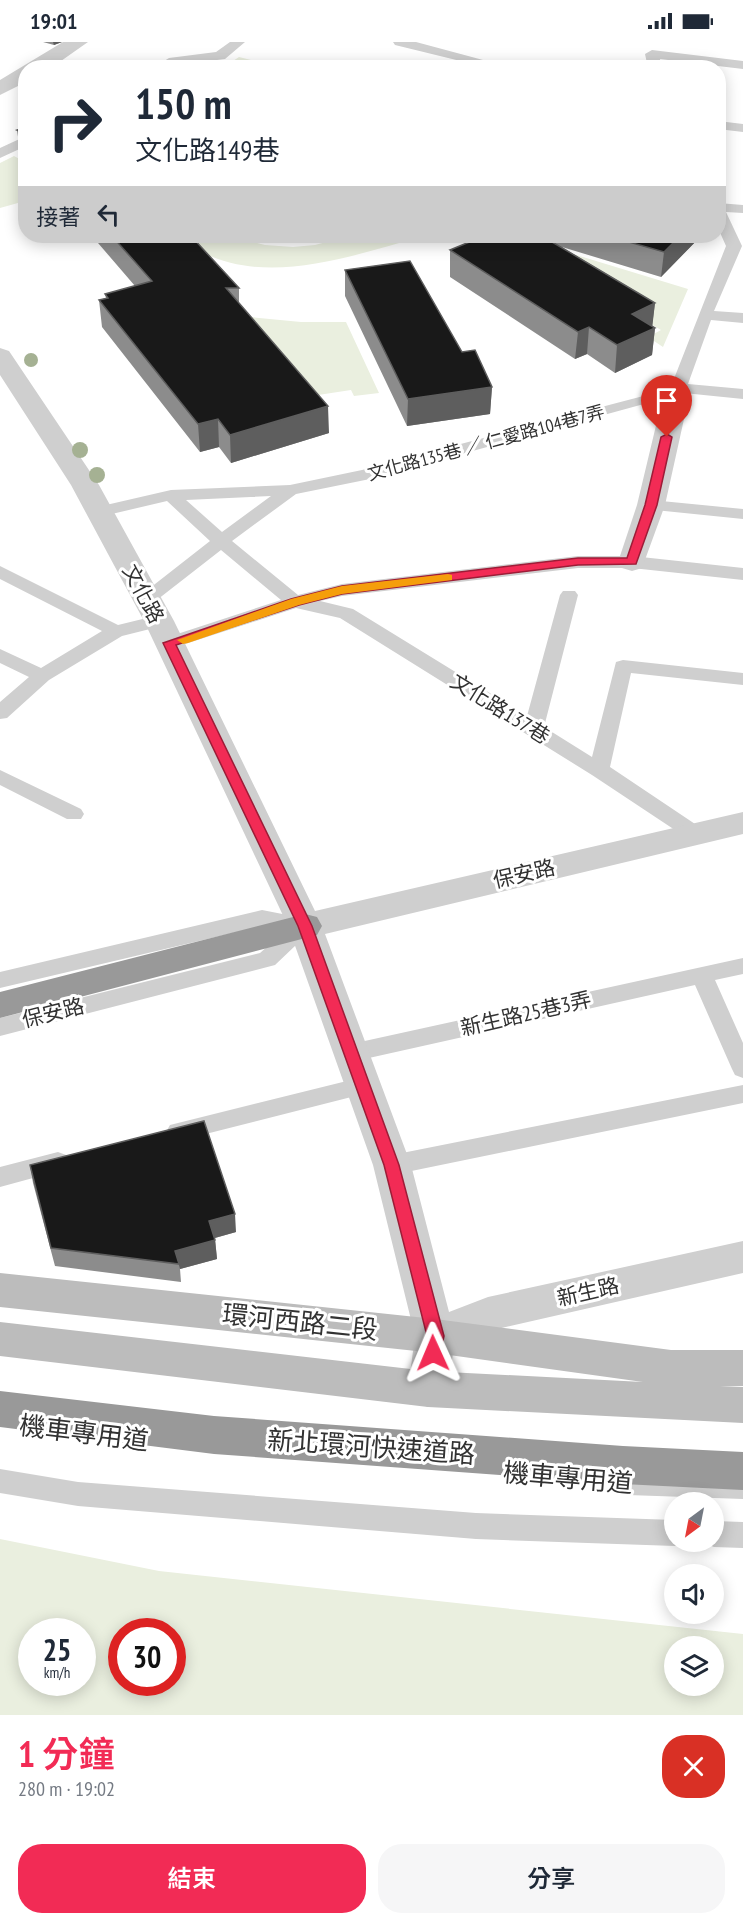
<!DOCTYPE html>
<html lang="zh-TW">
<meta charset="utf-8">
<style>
:root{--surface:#fff;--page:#f6f6f7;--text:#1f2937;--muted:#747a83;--accent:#f22b55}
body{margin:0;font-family:"PT Sans Narrow","Noto Sans TC",sans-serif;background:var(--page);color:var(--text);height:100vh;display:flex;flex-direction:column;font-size:22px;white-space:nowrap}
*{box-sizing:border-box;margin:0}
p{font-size:20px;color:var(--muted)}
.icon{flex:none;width:33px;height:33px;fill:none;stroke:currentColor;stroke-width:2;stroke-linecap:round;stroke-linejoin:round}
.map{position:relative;height:1673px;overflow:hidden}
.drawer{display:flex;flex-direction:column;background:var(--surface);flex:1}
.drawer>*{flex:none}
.hud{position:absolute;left:18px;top:18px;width:708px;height:183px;border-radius:24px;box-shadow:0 3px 15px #0003;background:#fff;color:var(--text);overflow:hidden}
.needle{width:39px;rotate:212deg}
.buttons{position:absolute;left:664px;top:1450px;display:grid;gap:12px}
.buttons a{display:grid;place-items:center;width:60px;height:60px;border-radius:50%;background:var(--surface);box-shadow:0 3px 15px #0003;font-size:30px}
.speed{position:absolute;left:18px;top:1576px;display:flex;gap:12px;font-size:30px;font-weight:700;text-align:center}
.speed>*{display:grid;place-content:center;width:78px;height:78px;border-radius:50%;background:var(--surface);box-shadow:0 3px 15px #0003;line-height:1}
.speed small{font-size:15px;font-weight:400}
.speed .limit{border:9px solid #d22;background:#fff;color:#111}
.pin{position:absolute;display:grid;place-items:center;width:51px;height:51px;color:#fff;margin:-62px -26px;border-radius:50% 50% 50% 0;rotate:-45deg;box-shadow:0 0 6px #0007}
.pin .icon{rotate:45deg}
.me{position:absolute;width:66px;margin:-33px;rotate:359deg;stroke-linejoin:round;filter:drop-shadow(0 0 4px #0008)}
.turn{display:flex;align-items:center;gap:21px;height:126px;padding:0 18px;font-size:27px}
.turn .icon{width:78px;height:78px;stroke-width:2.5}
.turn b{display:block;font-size:42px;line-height:51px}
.then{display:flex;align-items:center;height:57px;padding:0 18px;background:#0003;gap:12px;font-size:22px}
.round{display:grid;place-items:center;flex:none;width:63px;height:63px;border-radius:24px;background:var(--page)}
.summary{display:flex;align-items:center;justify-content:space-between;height:102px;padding:0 18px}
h1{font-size:36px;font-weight:600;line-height:45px;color:var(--accent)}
.cta{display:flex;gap:12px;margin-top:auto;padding:12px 18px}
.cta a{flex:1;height:69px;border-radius:24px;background:var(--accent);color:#fff;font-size:24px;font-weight:600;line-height:69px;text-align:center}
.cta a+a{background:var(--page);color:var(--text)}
.status{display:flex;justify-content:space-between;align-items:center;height:42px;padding:0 30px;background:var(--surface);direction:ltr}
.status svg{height:16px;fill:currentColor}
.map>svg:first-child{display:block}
</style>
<div class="status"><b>19:01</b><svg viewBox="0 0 49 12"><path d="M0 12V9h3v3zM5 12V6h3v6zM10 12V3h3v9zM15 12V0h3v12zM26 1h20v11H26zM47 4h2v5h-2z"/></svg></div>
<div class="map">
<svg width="743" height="1673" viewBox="0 0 743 1673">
<rect width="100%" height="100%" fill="#fff"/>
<path fill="#eaefdf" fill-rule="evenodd" d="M239,15L278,25H191L230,21Z
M14,114L25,120V159L0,166V121Z
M178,194H230L265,203L293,205L315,203L349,194H424C347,215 248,253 178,194Z
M560,208L688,247L663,305L648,295L661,288L622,265Z
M240,274L301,280H346L379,351L354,354L351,348L305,355Z
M0,1497L159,1529L743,1592V1673H0ZM32,1590H82V1641H32ZM122,1590H172V1641H122ZM675,1605H714V1644H675Z"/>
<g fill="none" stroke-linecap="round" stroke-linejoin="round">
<path fill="#cfcfcf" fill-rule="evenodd" d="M230,0H245L225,17L153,26L169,16L216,10Z
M393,0H416L513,26H489L395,3Z
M652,8L743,19V27L660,17L662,26H648L645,12Z
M718,79L743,82V90L718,87Z
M26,94V104L0,116V106Z
M718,161L743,163V171L726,170L742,204L714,269L743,271V281L711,278L688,342L743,347V357L684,351L370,437L296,452L232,499L298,553L342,542L578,514H632L743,526V538L632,526H578L342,554L320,559L353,567L527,674L560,553L563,549H575L578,553L544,685L592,715L616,620L623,618L743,631V643L631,631L610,725L704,788L707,793L704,798L697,800L690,798L592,733L340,576L296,566L176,605H162L160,601L162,597L281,558L221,508L153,561H141L138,557L141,553L210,499L167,459L99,475L93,474L90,470L93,466L171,448L290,443L362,428L670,347L726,204L718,186ZM271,454L222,490L186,458Z
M651,458L743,467V477L645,467L642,463L645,459Z
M0,524L118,583L159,573L168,579L166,583L122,594L49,638L7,676L0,677V660L29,635L0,621V607L41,626L102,589L0,537Z
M0,728L81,767L84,772L81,777H67L0,743Z
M262,868L313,878L316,884L275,923L0,994V976L260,911L286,888L262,884L0,946V930Z
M743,916V932L715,938L743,1001V1036L735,1033L732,1027L695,943L351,1020L343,1017L340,1011L343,1005L351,1002Z
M363,1035L371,1038L374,1044L371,1050L178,1099L170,1097L166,1090L170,1083L178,1081Z
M743,1043V1061L392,1133L384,1130L380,1123L384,1116L392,1113Z
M58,1110L66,1113L70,1120L66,1127L0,1145V1125Z
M0,1427L78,1440L476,1471L675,1478V1500H685L675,1504L476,1497L78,1464L0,1451Z
M628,1429L743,1433V1457L628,1453L619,1450L615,1441L619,1432Z
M714,1479L743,1480V1506L714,1505L704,1501L714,1500Z"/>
<path fill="#cfcfcf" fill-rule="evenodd" d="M63,0H88L51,26H26V40L0,53V38Z
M0,306L9,309L99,443L174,579L315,869L743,770V792L325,892L411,1123L449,1270L488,1255L743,1199V1231L493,1288L454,1304L448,1347L442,1360L428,1365L414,1360L408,1347L415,1294L373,1123L288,884L144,579L71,443L0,333Z
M677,342L686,345L690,350L665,463L642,526L632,529L622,526L618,520L637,463L664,350L668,345Z"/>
<path fill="#bcbcbc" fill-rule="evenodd" d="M0,1231L435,1277L671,1308H743V1344H720L743,1345V1381L428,1365L0,1314V1280L428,1329L643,1340L435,1311L0,1265Z"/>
<path fill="#999" fill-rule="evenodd" d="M305,872L317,875L322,884L317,893L0,976V950Z
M0,1349L214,1374L623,1404L743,1410V1448L623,1442L214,1412L0,1385Z"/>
</g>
<g fill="#a5b193">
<circle cx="31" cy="318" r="7"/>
<circle cx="80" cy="408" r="8"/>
<circle cx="97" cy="433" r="8"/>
</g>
<path fill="#8c8c8c" d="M43,0H62L54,3Z
M26,85V117L21,115L17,88Z
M92,194H191L239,246V261L329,391L231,421L219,405L200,410L102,285L99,258L106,256L105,252L135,244Z
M484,194H701L661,235L562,205L655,261L652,284L655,286L652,313L615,331L587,312L575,317L450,235V208Z
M345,228L462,310L492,345L490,372L407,384L345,254Z
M30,1123L236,1190L215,1196L217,1217L180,1227L181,1240L55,1224L33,1141Z"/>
<path fill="#5e5e5e" d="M53,0H62L54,3Z
M680,194H701L661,235L664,210Z
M655,261L652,287L655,286L652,313L615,331L617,303L632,272Z
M589,285L587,312L575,317L578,290Z
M492,345L490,372L407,384L408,357Z
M328,364L329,391L231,421L230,393Z
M218,377L219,405L200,410L198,382Z
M235,1172L236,1190L211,1197L209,1179Z
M215,1198L217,1217L180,1227L175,1209Z"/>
<path fill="#191919" stroke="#5e5e5e" stroke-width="1.5" d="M26,85V92L17,88Z
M112,194H191L239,246H226L328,364L230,393L218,377L198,382L99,258L108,256L105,252L152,239Z
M484,194H542L655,261L632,272L655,286L617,303L589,285L578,290L450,208Z
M608,194H680L664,210Z
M410,219L462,310L475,308L492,345L408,357L345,228Z
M204,1079L235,1172L209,1179L215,1198L175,1209L179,1222L51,1206L30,1123Z"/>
<path fill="#f22b55" stroke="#9d1c37" stroke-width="1.5" d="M667,392L672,395L657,463L636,522L578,523L342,552L299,563L176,603L312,884L399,1123L444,1294L439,1317L433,1319L427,1317L425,1311L427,1294L384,1123L298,884L163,601L291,557L342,544L578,516H627L645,463L661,395Z"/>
<path fill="#f59e0b" d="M448,532L452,533V538L342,552L299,563L188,601L183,602L177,598L291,557L342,544Z"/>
<g text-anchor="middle" stroke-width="6" stroke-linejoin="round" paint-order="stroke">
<g font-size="18" fill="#323232" stroke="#fff">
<text transform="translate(486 401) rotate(-15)" y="6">文化路135巷 ／ 仁愛路104巷7弄</text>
</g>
<g font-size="21" fill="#323232" stroke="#fff">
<text transform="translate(143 552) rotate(62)" y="7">文化路</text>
<text transform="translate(500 667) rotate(32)" y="7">文化路137巷</text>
<text transform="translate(524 832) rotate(-13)" y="7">保安路</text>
<text transform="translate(53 971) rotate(-14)" y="7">保安路</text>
<text transform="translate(526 972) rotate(-13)" y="7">新生路25巷3弄</text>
<text transform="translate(588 1250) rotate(-13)" y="7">新生路</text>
</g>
<g font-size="26" fill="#323232" stroke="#fff">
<text transform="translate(300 1280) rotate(6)" y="9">環河西路二段</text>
<text transform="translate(84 1391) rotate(7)" y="9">機車專用道</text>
<text transform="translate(371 1405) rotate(4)" y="9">新北環河快速道路</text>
<text transform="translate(568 1436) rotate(5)" y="9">機車專用道</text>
</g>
</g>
</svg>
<div class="buttons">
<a><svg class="needle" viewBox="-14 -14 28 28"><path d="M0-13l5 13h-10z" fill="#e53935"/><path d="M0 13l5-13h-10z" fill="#747a83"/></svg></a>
<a><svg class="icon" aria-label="sound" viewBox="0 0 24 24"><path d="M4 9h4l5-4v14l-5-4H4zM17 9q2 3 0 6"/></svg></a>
<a><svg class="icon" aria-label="layers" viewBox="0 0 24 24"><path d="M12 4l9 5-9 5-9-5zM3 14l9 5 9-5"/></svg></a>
</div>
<div class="speed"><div>25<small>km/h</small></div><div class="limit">30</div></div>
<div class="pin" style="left:667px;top:395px;background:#d93025"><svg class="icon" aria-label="arrive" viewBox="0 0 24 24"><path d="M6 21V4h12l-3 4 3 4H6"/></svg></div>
<svg class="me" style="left:433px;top:1311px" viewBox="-20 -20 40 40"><path d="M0-17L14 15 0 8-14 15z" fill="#f22b55" stroke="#fff" stroke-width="4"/></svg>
<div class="hud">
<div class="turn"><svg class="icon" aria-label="right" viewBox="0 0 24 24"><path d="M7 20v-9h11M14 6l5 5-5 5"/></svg><div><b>150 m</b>文化路149巷</div></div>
<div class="then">接著<svg class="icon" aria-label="left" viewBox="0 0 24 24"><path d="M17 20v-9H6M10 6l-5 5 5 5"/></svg></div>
</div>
</div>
<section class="drawer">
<div class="summary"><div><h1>1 分鐘</h1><p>280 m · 19:02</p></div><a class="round" style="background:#d93025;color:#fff"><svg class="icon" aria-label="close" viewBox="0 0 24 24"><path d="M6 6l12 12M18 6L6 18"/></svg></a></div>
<div class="cta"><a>結束</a><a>分享</a></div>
</section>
